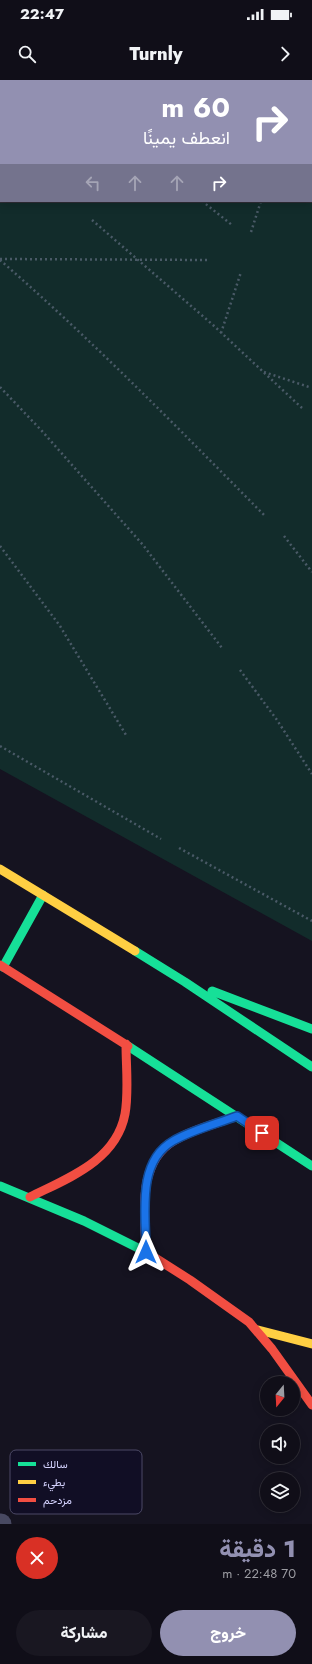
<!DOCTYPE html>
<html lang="ar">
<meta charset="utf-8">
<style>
:root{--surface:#100e18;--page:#191721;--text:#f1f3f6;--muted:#9c9ca2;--line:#302e37;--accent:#9290b1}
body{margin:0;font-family:Jost,Vazirmatn,sans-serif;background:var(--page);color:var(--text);direction:rtl;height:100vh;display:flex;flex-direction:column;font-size:15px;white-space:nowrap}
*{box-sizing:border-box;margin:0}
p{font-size:13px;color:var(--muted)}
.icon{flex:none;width:22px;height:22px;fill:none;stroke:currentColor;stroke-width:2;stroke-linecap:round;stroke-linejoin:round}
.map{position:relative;height:1444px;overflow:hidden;direction:ltr}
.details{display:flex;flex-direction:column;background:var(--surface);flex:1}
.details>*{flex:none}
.guide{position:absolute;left:0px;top:0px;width:312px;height:122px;box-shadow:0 2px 10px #0003,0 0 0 1px var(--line);direction:rtl;background:#9290b1;color:#fff;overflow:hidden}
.needle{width:26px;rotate:198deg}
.tools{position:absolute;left:260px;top:1296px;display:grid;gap:8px}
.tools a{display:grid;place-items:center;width:40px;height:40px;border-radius:50%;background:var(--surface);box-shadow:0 2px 10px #0003,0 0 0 1px var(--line);font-size:20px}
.pin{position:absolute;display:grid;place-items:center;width:34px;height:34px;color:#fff;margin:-17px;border-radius:8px;box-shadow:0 2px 6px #0006}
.me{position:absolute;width:44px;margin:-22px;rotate:0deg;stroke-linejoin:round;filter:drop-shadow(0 0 3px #0008)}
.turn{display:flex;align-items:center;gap:14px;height:84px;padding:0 16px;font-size:18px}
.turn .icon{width:52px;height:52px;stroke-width:2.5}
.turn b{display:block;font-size:28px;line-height:34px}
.lanes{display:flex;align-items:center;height:38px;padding:0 16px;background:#0003;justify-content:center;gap:20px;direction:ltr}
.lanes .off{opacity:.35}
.round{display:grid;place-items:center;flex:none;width:42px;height:42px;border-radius:21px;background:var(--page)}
.head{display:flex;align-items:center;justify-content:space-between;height:68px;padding:0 16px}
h1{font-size:24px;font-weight:800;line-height:30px;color:var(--accent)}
.action{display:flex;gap:8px;margin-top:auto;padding:8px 16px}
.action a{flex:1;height:46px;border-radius:24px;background:var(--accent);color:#fff;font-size:16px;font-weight:800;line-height:46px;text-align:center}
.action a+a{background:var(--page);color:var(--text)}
.status{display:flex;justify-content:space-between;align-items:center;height:28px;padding:0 20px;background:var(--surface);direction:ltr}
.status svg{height:11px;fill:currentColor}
header{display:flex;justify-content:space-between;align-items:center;height:52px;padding:0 16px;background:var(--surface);font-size:18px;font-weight:800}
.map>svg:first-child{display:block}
</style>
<div class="status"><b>22:47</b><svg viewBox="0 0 49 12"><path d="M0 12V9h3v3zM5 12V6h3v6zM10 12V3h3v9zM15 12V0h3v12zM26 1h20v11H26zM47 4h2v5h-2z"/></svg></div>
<header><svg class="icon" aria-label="forward" viewBox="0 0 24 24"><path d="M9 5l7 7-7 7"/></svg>Turnly<svg class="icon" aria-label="search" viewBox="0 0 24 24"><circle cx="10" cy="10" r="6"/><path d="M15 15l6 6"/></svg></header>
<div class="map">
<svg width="312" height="1444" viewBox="0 0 312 1444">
<rect width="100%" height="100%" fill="#151320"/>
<path fill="#122c2b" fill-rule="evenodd" d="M0,0H312V861L0,689ZM1,1H311V121H1Z"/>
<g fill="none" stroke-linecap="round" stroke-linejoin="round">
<path stroke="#4a5a67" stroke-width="2.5" stroke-dasharray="2 3" stroke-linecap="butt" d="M41,0L43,1
M170,1L179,0
M0,19H1
M0,68H1
M311,80L312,79
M202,121L232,145
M92,140L213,245L302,328
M251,152L261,121
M0,179L208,180
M0,180C93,261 179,349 266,437
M221,253L241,192
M264,292L309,307
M0,307L41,350L143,465L222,568
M284,456L312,492
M0,466L60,546L126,655
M240,590L277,640L312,694
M0,666L161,759
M179,768L312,841"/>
<path stroke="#484961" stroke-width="21" d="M0,1444H1"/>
<path stroke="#16e098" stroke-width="9" d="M135,871L185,902L312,987
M3,887L43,815
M212,911L312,949
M128,966L312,1086
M0,1106L84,1141L146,1172"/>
<path stroke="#ffcf43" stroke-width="9" d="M0,789L135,871
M258,1250L312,1264"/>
<path stroke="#f24e42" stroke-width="9" d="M0,885L128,966
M30,1117C68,1098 116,1081 125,1034C129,1012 126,987 126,964
M146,1172L190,1200L249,1242L272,1269L312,1325
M146,1172C145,1135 136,1082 175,1060C194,1049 216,1044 237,1036"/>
</g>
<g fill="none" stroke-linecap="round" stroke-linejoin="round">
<g stroke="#114b97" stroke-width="10">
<path id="route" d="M146,1172C146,1136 136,1082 173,1061C192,1050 216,1044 237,1036L262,1053"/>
</g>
<use href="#route" stroke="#1a73e8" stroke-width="7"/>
</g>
<rect x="10" y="1370" width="132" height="64" rx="6" fill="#110e25" stroke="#4c4966" stroke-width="1"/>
<rect x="18" y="1382" width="18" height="4" fill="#16e098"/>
<rect x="18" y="1400" width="18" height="4" fill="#ffcf43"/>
<rect x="18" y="1418" width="18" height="4" fill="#f24e42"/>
<g font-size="11" fill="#d5d3ff">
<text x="43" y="1388">سالك</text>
<text x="43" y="1406">بطيء</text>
<text x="43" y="1424">مزدحم</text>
</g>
</svg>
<div class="tools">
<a><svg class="needle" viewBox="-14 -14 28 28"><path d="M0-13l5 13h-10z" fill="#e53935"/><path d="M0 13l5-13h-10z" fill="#9c9ca2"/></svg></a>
<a><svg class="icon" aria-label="sound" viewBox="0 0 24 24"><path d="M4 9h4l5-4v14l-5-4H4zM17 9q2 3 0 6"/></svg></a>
<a><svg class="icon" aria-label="layers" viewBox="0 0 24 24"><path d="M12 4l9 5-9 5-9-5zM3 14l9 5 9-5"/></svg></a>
</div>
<div class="pin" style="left:262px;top:1053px;background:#d93025"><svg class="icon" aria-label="arrive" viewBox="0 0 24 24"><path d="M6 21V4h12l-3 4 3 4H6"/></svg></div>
<svg class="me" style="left:146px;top:1172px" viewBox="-20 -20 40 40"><path d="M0-17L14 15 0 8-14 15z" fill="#1a73e8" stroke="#fff" stroke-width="4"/></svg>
<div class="guide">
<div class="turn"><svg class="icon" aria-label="right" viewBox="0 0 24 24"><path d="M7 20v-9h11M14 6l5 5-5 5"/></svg><div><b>60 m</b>انعطف يمينًا</div></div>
<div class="lanes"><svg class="icon off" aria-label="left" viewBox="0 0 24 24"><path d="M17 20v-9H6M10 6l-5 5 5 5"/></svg><svg class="icon off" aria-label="ahead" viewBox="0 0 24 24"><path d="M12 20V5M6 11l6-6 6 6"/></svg><svg class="icon off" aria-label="ahead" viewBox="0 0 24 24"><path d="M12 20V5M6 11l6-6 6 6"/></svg><svg class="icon" aria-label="right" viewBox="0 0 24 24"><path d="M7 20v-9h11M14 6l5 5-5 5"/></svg></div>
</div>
</div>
<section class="details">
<div class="head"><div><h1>1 دقيقة</h1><p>70 m · 22:48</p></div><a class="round" style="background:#d93025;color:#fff"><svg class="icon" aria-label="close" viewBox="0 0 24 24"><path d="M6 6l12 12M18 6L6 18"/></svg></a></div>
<div class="action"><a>خروج</a><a>مشاركة</a></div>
</section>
